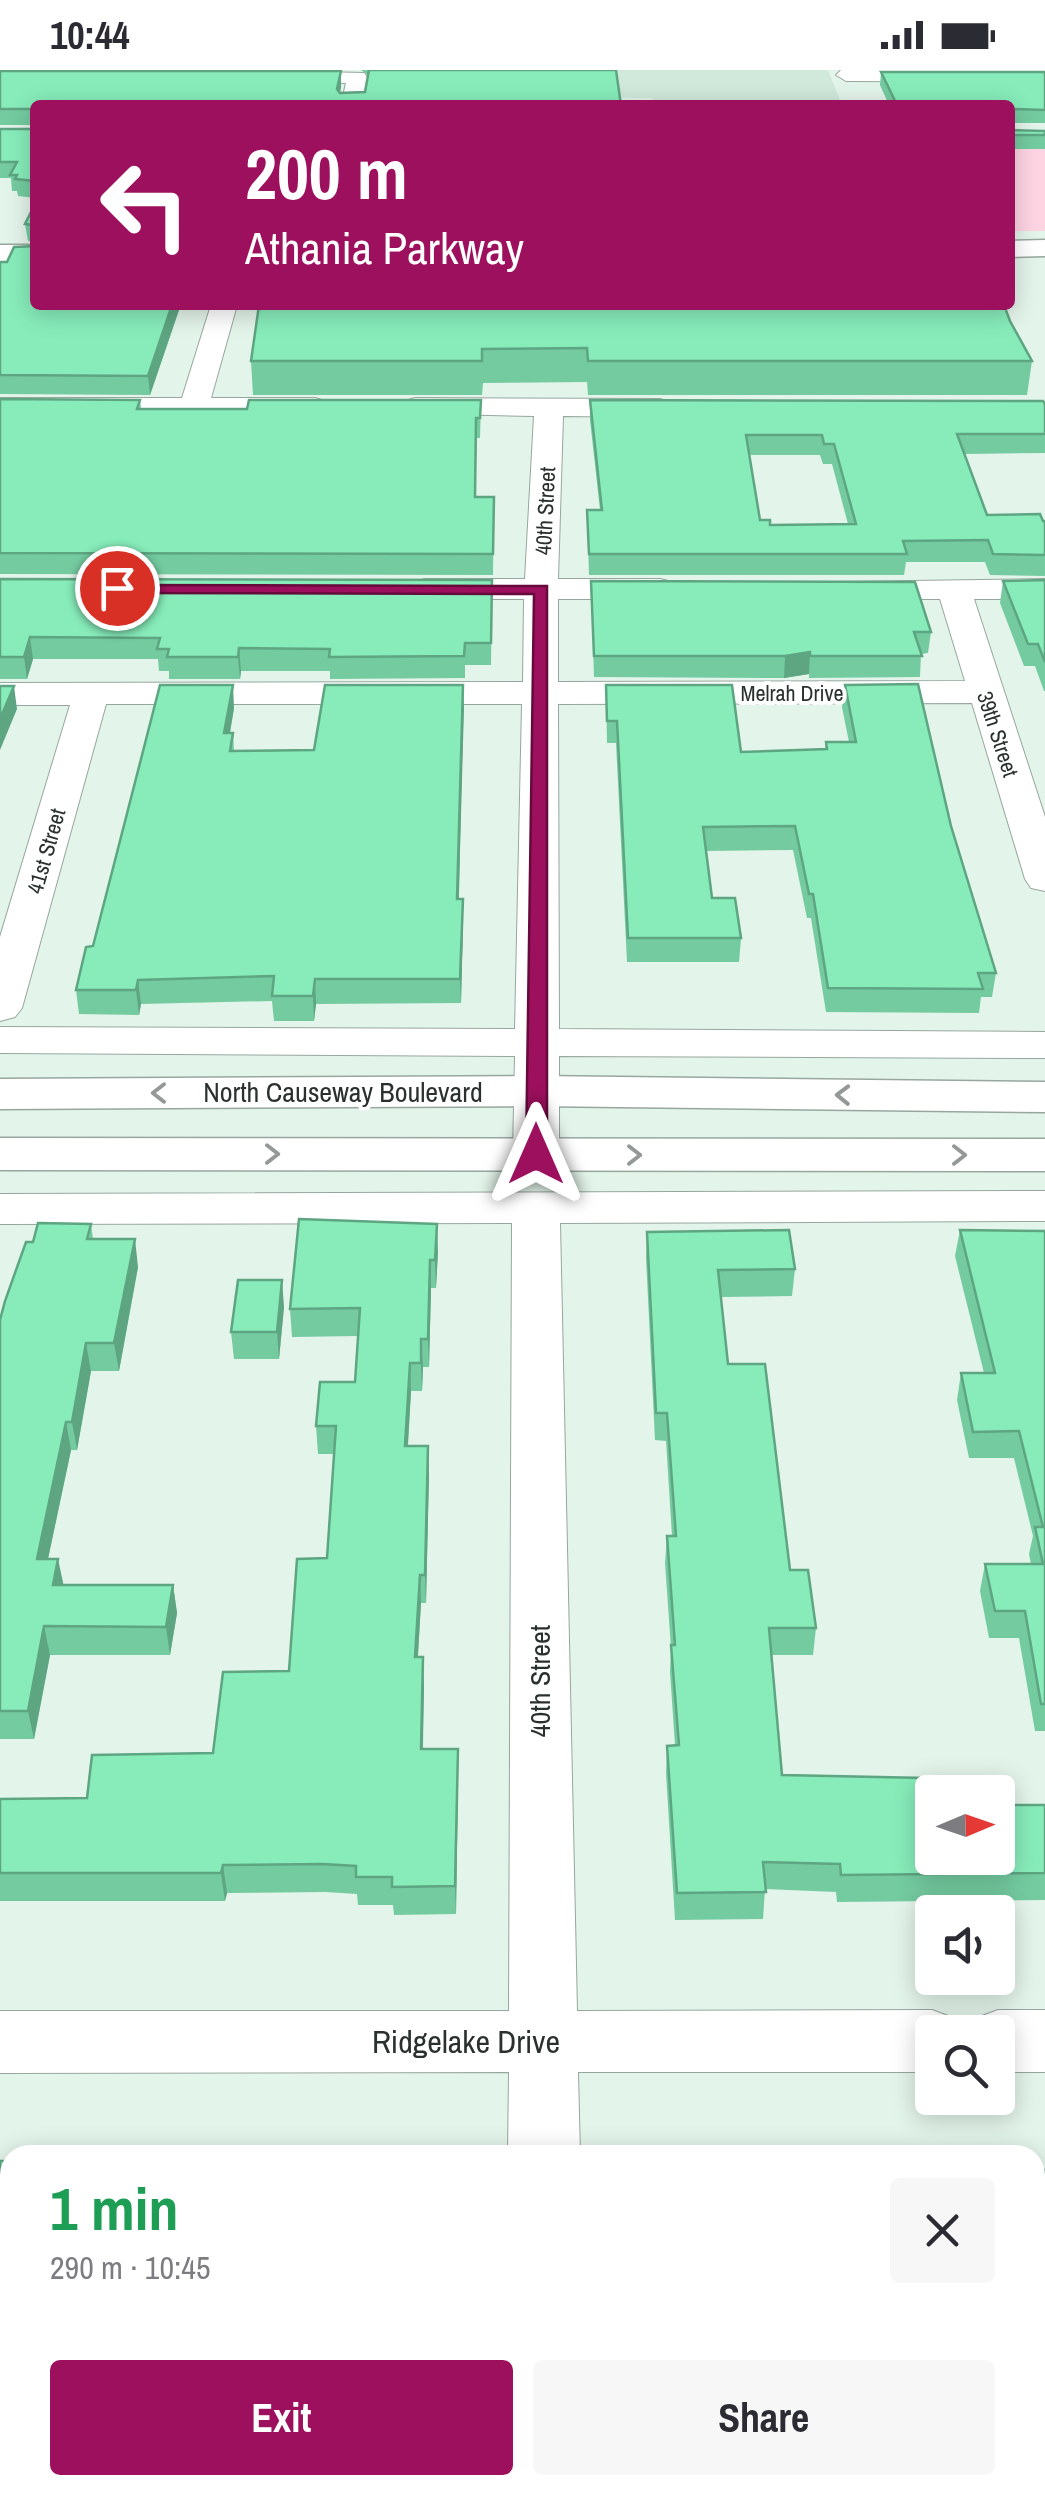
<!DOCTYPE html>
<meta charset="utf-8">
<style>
:root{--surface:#fff;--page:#f7f7f7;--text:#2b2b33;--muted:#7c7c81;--accent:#9d105d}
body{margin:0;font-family:"Archivo Narrow",sans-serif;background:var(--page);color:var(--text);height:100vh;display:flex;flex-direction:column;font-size:38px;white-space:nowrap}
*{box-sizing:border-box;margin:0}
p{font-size:32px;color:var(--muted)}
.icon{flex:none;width:55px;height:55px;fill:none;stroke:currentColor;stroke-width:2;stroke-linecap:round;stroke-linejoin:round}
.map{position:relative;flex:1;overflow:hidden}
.side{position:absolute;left:0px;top:2075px;width:1045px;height:350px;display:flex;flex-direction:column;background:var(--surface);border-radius:30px 30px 0 0;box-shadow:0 5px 25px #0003}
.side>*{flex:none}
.hud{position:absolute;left:30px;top:30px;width:985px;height:210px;border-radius:10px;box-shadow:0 5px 25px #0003;background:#9d105d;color:#fff;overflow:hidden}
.needle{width:65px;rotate:88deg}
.tools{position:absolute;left:915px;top:1705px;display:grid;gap:20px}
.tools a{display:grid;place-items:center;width:100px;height:100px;border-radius:10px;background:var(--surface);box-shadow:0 5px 25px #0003;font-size:50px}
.pin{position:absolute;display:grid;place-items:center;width:85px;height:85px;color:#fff;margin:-42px;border:5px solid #fff;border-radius:50%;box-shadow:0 2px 10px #0007}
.me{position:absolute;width:110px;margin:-55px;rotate:0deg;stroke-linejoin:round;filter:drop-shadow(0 0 8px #0008)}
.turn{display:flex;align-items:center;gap:35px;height:210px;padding:0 50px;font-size:45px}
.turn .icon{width:130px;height:130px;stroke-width:2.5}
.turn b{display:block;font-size:70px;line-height:85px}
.round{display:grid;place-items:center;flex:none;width:105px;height:105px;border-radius:10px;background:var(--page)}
.summary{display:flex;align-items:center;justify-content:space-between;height:170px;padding:0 50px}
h1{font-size:60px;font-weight:700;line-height:75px;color:#1e9e55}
.button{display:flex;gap:20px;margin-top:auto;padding:20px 50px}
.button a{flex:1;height:115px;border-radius:10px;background:var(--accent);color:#fff;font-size:40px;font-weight:700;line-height:115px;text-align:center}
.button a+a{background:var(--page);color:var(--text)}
.status{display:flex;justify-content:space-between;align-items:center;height:70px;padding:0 50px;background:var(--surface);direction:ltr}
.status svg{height:28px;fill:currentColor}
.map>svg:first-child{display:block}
</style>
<div class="status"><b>10:44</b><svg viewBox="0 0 49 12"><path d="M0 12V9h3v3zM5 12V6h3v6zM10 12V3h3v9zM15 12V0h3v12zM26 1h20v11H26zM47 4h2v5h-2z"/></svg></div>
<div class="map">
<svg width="1045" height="2425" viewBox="0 0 1045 2425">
<rect width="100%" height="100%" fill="#e3f4ea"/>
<path fill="#d0e9db" d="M464,0H828L842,35H655L653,28L526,27Z"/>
<path fill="#fed4e3" d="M1010,78H1045V161H1010Z"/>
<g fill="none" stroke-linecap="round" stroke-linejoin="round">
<g stroke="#97a79e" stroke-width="2">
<path id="street" d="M841,0H1045V12L846,11L836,5Z
M275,1L364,3L367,7L363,35H341L346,13L268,11L265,7Z
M211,235H237L211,328H315L325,331L329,337L325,343L0,346V328H182Z
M415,328L660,329L670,332L674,338L670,344L660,347L563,346L558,509H660L672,512L677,519L672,526L660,529H558V612L965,611L940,529H850L838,526L833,519L838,512L1045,509V529H974L1045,747V821L1031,818L1025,809L972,633L558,634L559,959L1045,962V988L559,986V1084L553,1094L536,1098L519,1094L513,1084L515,986L0,983V957L515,959L522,634H106L22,938L15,947L0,951V867L70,635H0V613L523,612L524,529H425L413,526L408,519L413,512L425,509H525L534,346L405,343L401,337L405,331Z
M1045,1121V1151L560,1153L577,1941L932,1940L956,1949L962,1962H932V2002H578L580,2085H508L509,2002L0,2003V1941H509L512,1153L0,1154V1124Z
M998,1940H1045V2002H998V1962H968L974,1949Z
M507,2415H587V2425H507Z"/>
</g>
<g stroke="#97a79e" stroke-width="3">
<path id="secondary" d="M1045,170V186L1010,187V171Z
M0,175H35V191H0Z"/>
</g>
<g stroke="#97a79e" stroke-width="3">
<path id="highway" d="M537,1006L1045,1012V1042L537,1036L0,1039V1009Z
M0,1068L1045,1069V1101L0,1100Z"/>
</g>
<use href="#street" fill="#fff" fill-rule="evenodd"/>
<use href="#secondary" fill="#fff" fill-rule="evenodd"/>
<use href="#highway" fill="#fff" fill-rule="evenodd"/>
</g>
<path fill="#74cba0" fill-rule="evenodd" d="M361,0H616L621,35H35V55H0V1L341,17L340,23L365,22L368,5Z
M881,2H1045V53H1010V35H889L880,15Z
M0,59H35V128L18,126L17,121H12L11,108H0Z
M1010,60L1045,61V79H1010Z
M35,134V172L28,171L25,154Z
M0,192H7L35,235H187L186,237H180L150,325L0,324Z
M1010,251L1032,291L1027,325H588L587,312L483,313L482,325H253L251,291Z
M0,329L140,330L141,339H247L481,330L480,368H477L475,427H494L493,505L0,504Z
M590,330L1045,334V383L965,384L987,445L1045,451V506L990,505L985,492H906L904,505H589L587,440H600L590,350ZM749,385H820L823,394H832L848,454L770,455L760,450Z
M0,509L492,510L491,595H465V608L330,609V601H241L240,609H169V601H159L158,589H33L27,609H0Z
M1045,510V621H1044L1035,596H1024L1000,533L1003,511Z
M591,511L931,562L928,583L921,584L920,607L809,608V604L784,608L594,607Z
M463,615L459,829L463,853L461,933L316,934L314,951H274L272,931L141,934L139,945L79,944L76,920L93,876L234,638L230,663H233L234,681L314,680Z
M606,615L741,682L825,679L826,672H849L842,637L845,615L951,756L996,903L992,927H981L979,943L826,942L811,848H807L793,780L706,781L712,828L741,868L739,892H627L616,673H607Z
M91,1154L93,1169L138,1197L119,1301H91L77,1380H71L48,1489L63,1515H173L177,1543L170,1585H50L34,1669H0V1250L33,1172Z
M960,1160L1045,1161V1661H1035L1019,1568H989L980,1521L985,1494H1031L1029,1484L1033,1466L1014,1388H969L957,1330L961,1303H984L955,1186Z
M647,1162L795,1199L792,1226L721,1227L728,1294L790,1500L816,1558L813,1585H771L782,1705L932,1788L1045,1735V1830L837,1832L836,1822L765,1819L763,1849L675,1850L666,1703L667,1676L675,1675L670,1602L671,1578L665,1493L667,1466H672L666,1371L655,1370L646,1188Z
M438,1181L436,1218H431L429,1297H423L422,1321H411L408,1376H428L429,1404L426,1533H421L418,1587L424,1616L423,1679L458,1707L456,1844L394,1845L393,1835H358L357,1824L326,1822L227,1823L225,1831H0V1729L87,1728L213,1683L289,1601L327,1488L334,1384H318L316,1356L355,1312L358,1266L292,1267L290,1239Z
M284,1237L279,1289H234L231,1262Z
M0,2091H7L10,2102V2275H0Z
M1035,2099L1045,2100V2349L1037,2301H1035Z"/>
<path fill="#5ea582" d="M341,1V17L337,34V19Z
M172,235H179L180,237L150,325L148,306Z
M30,567L33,589L27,609L24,587Z
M239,578L241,601L240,609L238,587Z
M810,582L809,604L784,608L785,586Z
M233,615L234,638L226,685L224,663Z
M463,615L464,638L458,853L457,829Z
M14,616L17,639L0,680V649Z
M463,829V853L461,933L460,909Z
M315,909L316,934L314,951L313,926Z
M138,910L141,934L139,945L136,920Z
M437,1154L438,1181L436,1218L435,1190Z
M135,1169L138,1197L119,1301L114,1273Z
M430,1190L431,1218L429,1297L428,1269Z
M282,1210L284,1237L279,1289L277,1262Z
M421,1269L423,1297L422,1321L421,1293Z
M86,1273L91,1301L77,1380L72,1352Z
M410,1293L411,1321L406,1404L405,1376Z
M66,1352L71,1380L42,1517L37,1489Z
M428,1376L429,1404L426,1533L425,1505Z
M58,1489L64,1517L53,1515Z
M420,1505L421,1533L416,1615L415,1587Z
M173,1515L177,1543L170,1585L166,1557Z
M44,1556L50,1585L34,1669L28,1641Z
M423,1587L424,1616L422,1707L421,1679Z
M458,1679V1707L456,1844L455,1816Z
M223,1795L227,1823L225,1831L221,1803Z"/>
<path fill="#87ecba" stroke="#5ea582" stroke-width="2.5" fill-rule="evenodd" d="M369,0H616L621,35H35V39H0V1H341L337,19L340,23L365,22Z
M881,2H1045V40L1012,39L1010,41V35H897Z
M0,59H35V111L15,109L17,105H10L17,92H0Z
M1010,60L1045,61V65H1010Z
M35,134V155L25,154Z
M35,176V235H172L148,306L0,305V192H7L14,177Z
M259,235H1004L1010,251L1032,291H588L587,278L482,279V291H251Z
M0,329L140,330L137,339H247L249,330H481L480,348H476L475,427H494L493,484L0,483Z
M590,330L1043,331L1045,334V364H957L987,445L1040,444L1043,451H1045V485L993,484L988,470L903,471L907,484H589L587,440H602ZM746,365H822L824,374H834L856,454L770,455V450H760Z
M0,509L492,510L491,573H465L464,586L329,587L330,579L239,578L238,587H167L169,579H157L160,568L30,567L24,587H0Z
M1045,510V592L1038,574H1028L1003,511Z
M591,511L915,512L931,562H914L922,586H810V582L785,586H594Z
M918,614L951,756L996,903H978L983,919L828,918L813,824H809L795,756L703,757L712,828H735L741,868H628L617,651H607L606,615H732L741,682L827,679L826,672H856L845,615Z
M160,615H233L224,663H233L230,681L314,680L325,615H463L457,829H463L460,909H315L313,926H272L274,906L138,910L136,920H76L86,877L93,876Z
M0,616H14L0,649Z
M299,1149L437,1154L435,1190H430L428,1269H421V1293H410L405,1376H428L425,1505H420L415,1587H423L421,1679H458L455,1816L392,1817V1807H356V1796L323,1794L223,1795L221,1803H0V1729L87,1728L92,1685L213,1683L223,1602L289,1601L297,1489L327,1488L336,1356H316L320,1312H355L360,1238L290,1239Z
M38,1153L91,1154L87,1169H135L114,1273H86L72,1352H66L37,1489H58L53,1515H173L166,1557L44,1556L28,1641H0V1250L5,1231L26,1172H33Z
M789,1160L795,1199L718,1200L728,1294H765L790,1500H808L816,1558H769L782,1705L926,1708L929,1726H932V1788H998V1735H1045V1803L841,1805L840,1794L763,1792L766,1822L677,1823L667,1676L679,1675L671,1575H675L667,1466H676L667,1343H656L647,1162Z
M960,1160L1045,1161V1634H1041L1025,1541H995L985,1494H1043L1035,1457H1043L1019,1361L973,1362L961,1303H995Z
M238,1210H282L277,1262H231Z
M0,2091H7L5,2102H10V2247H0Z
M1035,2099L1045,2100V2274H1035Z
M419,2420V2425H196V2421Z
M727,2424L872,2425H728Z"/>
<defs><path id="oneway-chevron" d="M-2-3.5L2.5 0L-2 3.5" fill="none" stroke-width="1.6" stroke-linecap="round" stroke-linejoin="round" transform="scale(2.5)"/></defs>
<g stroke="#949896">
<use href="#oneway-chevron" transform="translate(159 1023) rotate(180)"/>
<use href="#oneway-chevron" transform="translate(843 1025) rotate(-179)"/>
<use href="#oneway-chevron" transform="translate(272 1084)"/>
<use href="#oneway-chevron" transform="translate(634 1085)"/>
<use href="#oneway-chevron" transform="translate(959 1085)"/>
</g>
<path fill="#9d105d" stroke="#660a3c" stroke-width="2.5" d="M112,515L547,516V1084L544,1089L536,1091L526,1084L534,524L117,523L112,521Z"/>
<g text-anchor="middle" stroke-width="8" stroke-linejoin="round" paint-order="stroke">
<g font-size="22" fill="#2a312d" stroke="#fff">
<text transform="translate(545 441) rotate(-87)" y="8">40th Street</text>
<text x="792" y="631">Melrah Drive</text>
<text transform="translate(998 664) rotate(72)" y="8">39th Street</text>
<text transform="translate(46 781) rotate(-74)" y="8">41st Street</text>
</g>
<g font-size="28" fill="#2a312d" stroke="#fff">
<text x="343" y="1032">North Causeway Boulevard</text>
<text transform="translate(540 1611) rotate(-90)" y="10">40th Street</text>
</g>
<g font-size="32" fill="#2a312d" stroke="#fff">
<text x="466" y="1983">Ridgelake Drive</text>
</g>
</g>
</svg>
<div class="tools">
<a><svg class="needle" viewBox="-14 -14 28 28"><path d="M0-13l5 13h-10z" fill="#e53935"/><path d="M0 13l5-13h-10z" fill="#7c7c81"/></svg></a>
<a><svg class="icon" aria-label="sound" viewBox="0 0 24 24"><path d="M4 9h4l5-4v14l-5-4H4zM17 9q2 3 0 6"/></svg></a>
<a><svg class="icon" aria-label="search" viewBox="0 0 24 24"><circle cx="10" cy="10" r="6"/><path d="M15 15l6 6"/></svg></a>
</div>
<div class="pin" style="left:117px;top:518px;background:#d93025"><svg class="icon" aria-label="arrive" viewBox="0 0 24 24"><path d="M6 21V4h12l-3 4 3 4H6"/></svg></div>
<svg class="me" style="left:536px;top:1084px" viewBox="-20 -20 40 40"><path d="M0-17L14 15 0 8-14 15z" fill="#9d105d" stroke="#fff" stroke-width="4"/></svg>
<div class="hud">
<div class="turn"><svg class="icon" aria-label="left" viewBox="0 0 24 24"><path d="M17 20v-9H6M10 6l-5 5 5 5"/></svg><div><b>200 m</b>Athania Parkway</div></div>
</div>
<section class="side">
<div class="summary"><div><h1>1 min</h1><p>290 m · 10:45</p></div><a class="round"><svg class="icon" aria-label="close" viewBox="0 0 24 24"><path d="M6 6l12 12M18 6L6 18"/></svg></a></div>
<div class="button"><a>Exit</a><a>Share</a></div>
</section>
</div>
